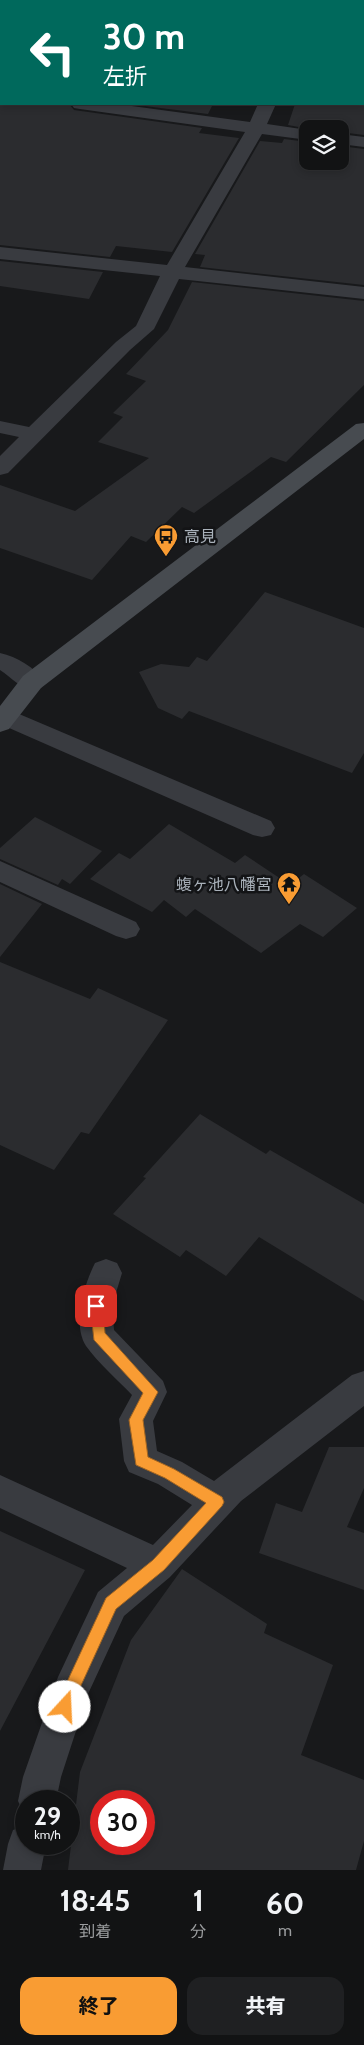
<!DOCTYPE html>
<html lang="ja">
<meta charset="utf-8">
<style>
:root{--surface:#121314;--page:#1f2022;--text:#f1f3f6;--muted:#9c9ea0;--line:#313234;--accent:#f99c33}
body{margin:0;font-family:Cabin,"Noto Sans JP",sans-serif;background:var(--page);color:var(--text);height:100vh;display:flex;flex-direction:column;font-size:19px;white-space:nowrap}
*{box-sizing:border-box;margin:0}
p{font-size:16px;color:var(--muted)}
.icon{flex:none;width:28px;height:28px;fill:none;stroke:currentColor;stroke-width:2;stroke-linecap:round;stroke-linejoin:round}
.map{position:relative;height:1870px;overflow:hidden}
.drawer{display:flex;flex-direction:column;background:var(--surface);flex:1}
.drawer>*{flex:none}
.hud{position:absolute;left:0px;top:0px;width:365px;height:105px;box-shadow:0 2px 8px #0003,0 0 0 1px var(--line);background:#00695c;color:#fff;overflow:hidden}
.tools{position:absolute;left:299px;top:120px;display:grid;gap:10px}
.tools a{display:grid;place-items:center;width:50px;height:50px;border-radius:10px;background:var(--surface);box-shadow:0 2px 8px #0003,0 0 0 1px var(--line);font-size:25px}
.speed{position:absolute;left:15px;top:1790px;display:flex;gap:10px;font-size:25px;font-weight:700;text-align:center}
.speed>*{display:grid;place-content:center;width:65px;height:65px;border-radius:50%;background:var(--surface);box-shadow:0 2px 8px #0003,0 0 0 1px var(--line);line-height:1}
.speed small{font-size:12px;font-weight:400}
.speed .limit{border:8px solid #d22;background:#fff;color:#111}
.pin{position:absolute;display:grid;place-items:center;width:42px;height:42px;color:#fff;margin:-21px;border-radius:10px;box-shadow:0 2px 8px #0006}
.me{position:absolute;width:55px;margin:-28px;rotate:20deg;stroke-linejoin:round;filter:drop-shadow(0 0 4px #0008)}
.turn{display:flex;align-items:center;gap:18px;height:105px;padding:0 20px;font-size:22px}
.turn .icon{width:65px;height:65px;stroke-width:2.5}
.turn b{display:block;font-size:35px;line-height:42px}
.eta{display:flex;justify-content:space-evenly;align-items:center;height:85px;text-align:center}
.eta b{font-size:30px;font-weight:800;line-height:35px}
.button{display:flex;gap:10px;margin-top:auto;padding:10px 20px}
.button a{flex:1;height:58px;border-radius:15px;background:var(--accent);color:#111;font-size:20px;font-weight:800;line-height:58px;text-align:center}
.button a+a{background:var(--page);color:var(--text)}
.map>svg:first-child{display:block}
</style>
<div class="map">
<svg width="364" height="1870" viewBox="0 0 364 1870">
<rect width="100%" height="100%" fill="#18191b"/>
<path fill="#2b2c2f" fill-rule="evenodd" d="M0,100L1,104H69L74,110L202,128L199,133L239,138L172,252L116,246L110,257L0,245Z
M129,104H213L208,114Z
M295,104H364V135L340,132V129H309L288,125Z
M284,139L308,142V161H340V146L364,149V285L200,267L205,255L195,254L260,141L282,143Z
M0,261L103,272L89,299L0,286Z
M192,282L364,301V385L286,462L271,457L194,513L182,507L146,542L131,536L92,580L0,548V485L75,511L149,458L98,442L123,417L113,413L146,381L126,374L168,330Z
M265,592L364,628V753L352,773L189,711L182,719L158,708L139,672L161,664L189,667L197,657L207,661Z
M35,817L102,851L70,884L62,879L58,885L0,859V848Z
M169,824L235,863L245,855L290,885L304,874L357,908L323,937L300,924L261,953L195,909L186,917L164,900L152,912L90,879L119,853L130,859Z
M0,884L42,904L0,957Z
M0,962L90,999L98,988L168,1020L89,1134L81,1132L54,1170L0,1145Z
M200,1114L266,1154L270,1150L364,1204V1301L259,1237L226,1276L186,1250L180,1257L113,1214L146,1178L143,1177Z
M329,1447H364V1488L347,1527L364,1533V1590L259,1553L276,1503L302,1512Z
M0,1531L85,1570L0,1731Z
M182,1569L267,1624L264,1633L333,1665L301,1755L364,1780V1841L356,1870H68L80,1772L131,1640ZM101,1801H144V1844H101Z"/>
<g fill="none" stroke-linecap="round" stroke-linejoin="round">
<path fill="#393b40" fill-rule="evenodd" d="M299,0H315V1H299Z
M0,18H1V28H0Z
M0,88H1V98H0Z
M71,104H117L250,122L258,104H276L267,124L308,130V140L262,134L185,267L364,287V299L179,279L154,329L130,350L8,473L0,475V456L19,437L0,433V421L29,427L116,342L136,326L160,276L0,259V247L167,265L245,132L80,109L74,108Z
M340,134L364,137V147L340,144Z
M0,653C17,657 35,667 44,682L41,688C23,693 14,679 0,670Z
M5,708L271,821L275,828L271,835L262,837L253,835L0,724V709Z
M0,861L136,922L140,929L136,936L126,939L116,936L0,882Z
M106,1259L117,1263L122,1273L112,1306L114,1330L163,1381L167,1392L153,1421L157,1451L182,1462L214,1481L352,1375L364,1371V1406L241,1501L170,1577L124,1616L88,1694L61,1777L56,1801H26V1815L24,1814L18,1801L23,1777L58,1677L98,1592L127,1568L0,1508V1475L153,1545L192,1505L158,1484L129,1472L124,1461L119,1419L132,1395C118,1380 98,1363 86,1346C72,1324 84,1285 95,1263Z
M26,1825V1844H46L41,1870H3L8,1844L13,1830Z"/>
<path fill="#474b50" fill-rule="evenodd" d="M364,423V439L41,688L9,729L0,732V706L23,676L356,424Z"/>
</g>
<path fill="#f99c33" stroke="#a26521" d="M96,1300L101,1302L103,1306L105,1333L158,1392L143,1420L148,1457L174,1469L222,1497L224,1502L222,1506L164,1570L116,1609L78,1692L71,1712L65,1715L60,1712L58,1707L66,1684L106,1598L153,1560L206,1503L165,1478L136,1465L129,1420L143,1393L94,1340L90,1306L92,1302Z"/>
<defs>
<g id="bus-pin" transform="scale(1.25)"><path d="M0 17L-7.5 6A9.5 9.5 0 1 1 7.5 6Z" fill="#f99c33" stroke="#131416"/><path d="M-5-6H5V4H4V6H2V4H-2V6H-4V4H-5ZM-3.5-4V0h7V-4ZM-3.5 1.2v1.5H-2V1.2ZM2 1.2v1.5H3.5V1.2Z" fill="#111"/></g>
<g id="temple-pin" transform="scale(1.25)"><path d="M0 17L-7.5 6A9.5 9.5 0 1 1 7.5 6Z" fill="#f99c33" stroke="#131416"/><path d="M0-6L5-2H3V0L6.5 2.5H4V6H1.5V3h-3V6H-4V2.5H-6.5L-3 0V-2H-5Z" fill="#111"/></g>
</defs>
<g fill-rule="evenodd">
<use href="#bus-pin" x="166" y="536"/>
<use href="#temple-pin" x="289" y="884"/>
</g>
<g text-anchor="middle" stroke-width="5" stroke-linejoin="round" paint-order="stroke">
<g font-size="16" fill="#aab2bb" stroke="#131416" text-anchor="start">
<text x="184" y="542">高見</text>
<text x="272" y="890" text-anchor="end">蝮ヶ池八幡宮</text>
</g>
</g>
</svg>
<div class="tools">
<a><svg class="icon" aria-label="layers" viewBox="0 0 24 24"><path d="M12 4l9 5-9 5-9-5zM3 14l9 5 9-5"/></svg></a>
</div>
<div class="speed"><div>29<small>km/h</small></div><div class="limit">30</div></div>
<div class="pin" style="left:96px;top:1306px;background:#d93025"><svg class="icon" aria-label="arrive" viewBox="0 0 24 24"><path d="M6 21V4h12l-3 4 3 4H6"/></svg></div>
<svg class="me" style="left:65px;top:1707px" viewBox="-20 -20 40 40"><circle r="19" fill="#fff"/><path d="M0-13L10 11 0 6-10 11z" fill="#f99c33"/></svg>
<div class="hud">
<div class="turn"><svg class="icon" aria-label="left" viewBox="0 0 24 24"><path d="M17 20v-9H6M10 6l-5 5 5 5"/></svg><div><b>30 m</b>左折</div></div>
</div>
</div>
<section class="drawer">
<div class="eta">
<div><b>18:45</b><p>到着</p></div>
<div><b>1</b><p>分</p></div>
<div><b>60</b><p>m</p></div>
</div>
<div class="button"><a>終了</a><a>共有</a></div>
</section>
